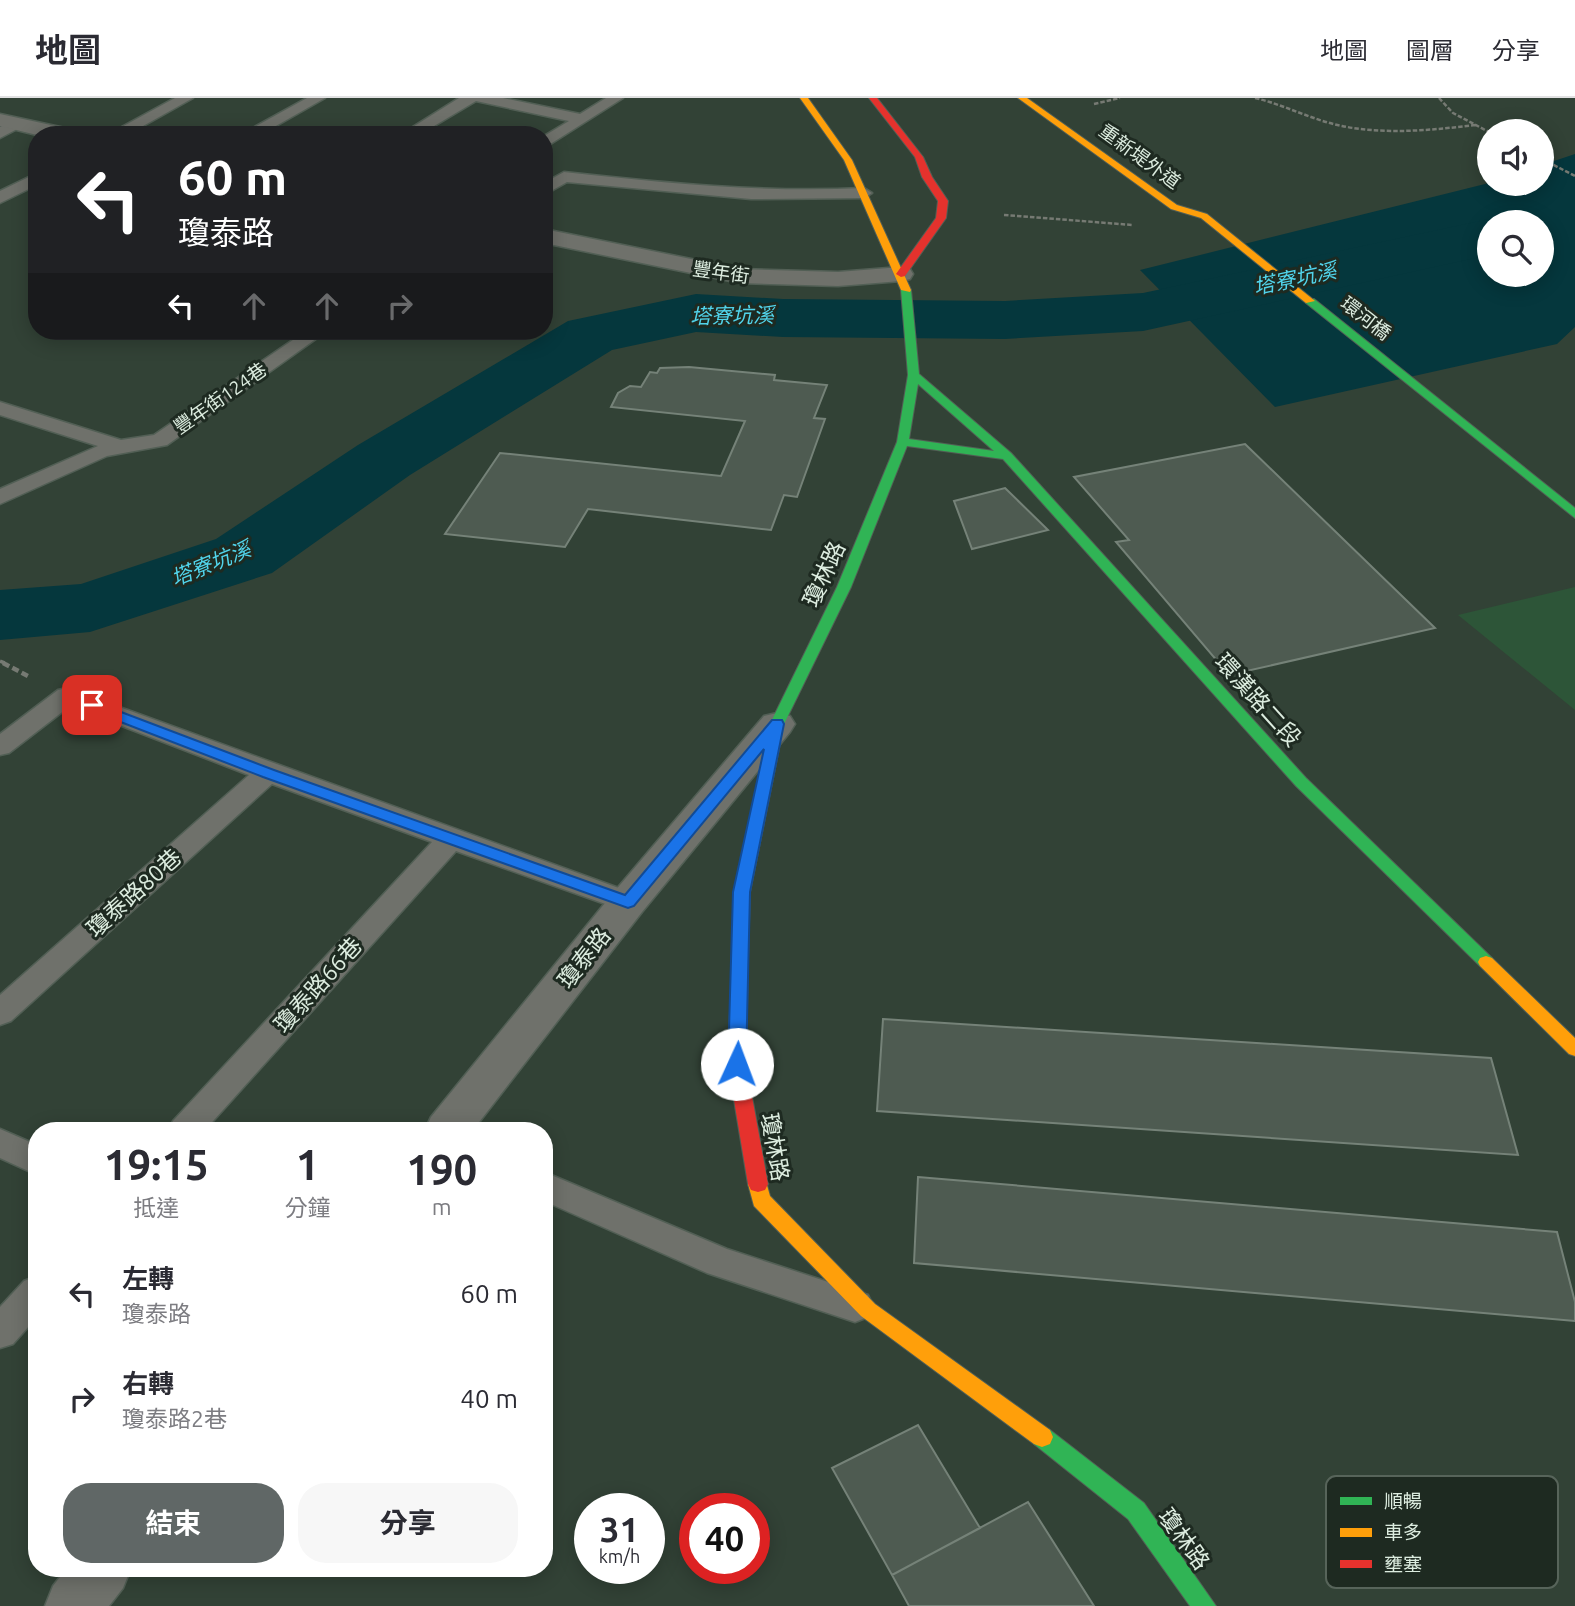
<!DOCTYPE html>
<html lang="zh-TW">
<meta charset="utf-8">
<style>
:root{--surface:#fff;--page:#f7f7f7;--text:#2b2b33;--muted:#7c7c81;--line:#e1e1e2;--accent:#606766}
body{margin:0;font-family:Ubuntu,"Noto Sans TC",sans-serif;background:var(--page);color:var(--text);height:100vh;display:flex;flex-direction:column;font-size:26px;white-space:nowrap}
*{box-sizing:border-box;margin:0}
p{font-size:23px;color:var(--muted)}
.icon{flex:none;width:38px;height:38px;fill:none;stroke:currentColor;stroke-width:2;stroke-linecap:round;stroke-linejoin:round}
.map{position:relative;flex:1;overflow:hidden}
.details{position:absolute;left:28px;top:1024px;width:525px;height:455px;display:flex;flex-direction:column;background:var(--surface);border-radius:28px;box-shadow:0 4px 18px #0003}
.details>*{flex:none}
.guide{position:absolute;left:28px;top:28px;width:525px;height:214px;border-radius:28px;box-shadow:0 4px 18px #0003;background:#202124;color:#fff;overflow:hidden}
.controls{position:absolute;left:1477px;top:21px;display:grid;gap:14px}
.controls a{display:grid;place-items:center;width:77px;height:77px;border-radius:50%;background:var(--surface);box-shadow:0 4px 18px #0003;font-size:35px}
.speed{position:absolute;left:574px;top:1395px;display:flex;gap:14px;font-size:35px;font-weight:700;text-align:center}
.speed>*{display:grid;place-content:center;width:91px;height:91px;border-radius:50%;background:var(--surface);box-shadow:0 4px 18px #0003;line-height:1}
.speed small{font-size:18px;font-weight:400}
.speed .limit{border:10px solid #d22;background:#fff;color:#111}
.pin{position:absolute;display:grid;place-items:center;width:60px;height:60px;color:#fff;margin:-30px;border-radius:14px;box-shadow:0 4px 10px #0006}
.me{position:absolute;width:77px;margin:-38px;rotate:2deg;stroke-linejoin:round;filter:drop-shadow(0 0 5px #0008)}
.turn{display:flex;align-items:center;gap:24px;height:147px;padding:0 35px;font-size:32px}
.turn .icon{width:91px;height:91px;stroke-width:2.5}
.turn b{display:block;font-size:49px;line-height:60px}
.lanes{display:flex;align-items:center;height:66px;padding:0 35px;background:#0003;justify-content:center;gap:35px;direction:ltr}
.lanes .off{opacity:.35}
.eta{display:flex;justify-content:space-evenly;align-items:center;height:119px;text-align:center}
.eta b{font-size:42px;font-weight:700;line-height:49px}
.cta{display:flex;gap:14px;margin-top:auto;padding:14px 35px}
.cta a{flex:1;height:80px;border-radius:28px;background:var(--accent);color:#fff;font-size:28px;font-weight:700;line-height:80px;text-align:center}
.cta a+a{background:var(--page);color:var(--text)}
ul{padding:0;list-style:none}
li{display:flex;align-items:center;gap:21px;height:105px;padding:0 35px}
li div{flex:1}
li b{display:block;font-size:26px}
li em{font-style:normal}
header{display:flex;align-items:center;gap:42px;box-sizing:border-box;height:98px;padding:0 35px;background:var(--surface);border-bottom:2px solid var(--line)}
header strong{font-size:33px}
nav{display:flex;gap:38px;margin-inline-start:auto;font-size:24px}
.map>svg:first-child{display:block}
</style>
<header>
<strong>地圖</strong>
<nav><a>地圖</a><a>圖層</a><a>分享</a></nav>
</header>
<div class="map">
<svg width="1575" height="1508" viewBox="0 0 1575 1508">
<rect width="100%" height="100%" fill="#324236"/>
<path fill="#2d5538" d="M1575,489V612L1458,517Z"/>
<path fill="#05373d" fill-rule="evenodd" d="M1575,56V229L1557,246L1275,309L1140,172L1489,85L1542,86V67ZM1489,124H1542V177H1489Z"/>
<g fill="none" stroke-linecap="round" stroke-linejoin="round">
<path fill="#05373d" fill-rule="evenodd" d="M1489,121L1501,124H1489V157L1143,233L1005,241L783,239L696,234L612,252L410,377L272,475L90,534L0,542V492L81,486L216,441L358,347L568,223L696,196L783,201L1005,203L1143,195Z"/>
</g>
<path fill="#4e5b51" stroke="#758278" stroke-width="2" d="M689,269L775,277L774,282L827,287L814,320L825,321L797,399L784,397L771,432L588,411L565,449L445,436L500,355L721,378L745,323L611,309L618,295L630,288L641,289L650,274L657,275L660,270Z
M1245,346L1435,530L1229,577L1116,444L1129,442L1074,379Z
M1005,390L1048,432L972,451L954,403Z
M883,921L1491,960L1518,1057L877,1013Z
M918,1079L1557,1134L1575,1204V1223L914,1165Z
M918,1327L980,1430L892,1477L832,1370Z
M1028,1404L1094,1508H909L892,1477Z"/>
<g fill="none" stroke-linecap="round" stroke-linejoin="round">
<g stroke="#525f55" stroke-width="3">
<path id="lane" d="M175,0H193L127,37H107Z
M307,0H325L260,37H240Z
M459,0H503L580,16L606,0H623L544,50V38L569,23L476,3L419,37H400Z
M16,21L24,26L21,29L0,40V29Z
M564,74C664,85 763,95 864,90L872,95L864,100L751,101L567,84L544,97V85Z
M37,75V87L0,105V93Z
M306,233H327L167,347L107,358L0,406V391L98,348L0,317V304L121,342L154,337Z
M67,590L638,797L642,804L638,811L628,814L456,753L205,1032H169L173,1023L432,744L272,686L11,923L0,927V897L249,677L70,608L9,655L0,657V636L58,592Z
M0,1031L37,1047V1077L0,1060Z
M544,1074L727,1151L868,1197L873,1208L868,1219L855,1224L707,1175L544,1103Z
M37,1178V1219L13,1246L0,1250V1209L24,1183Z"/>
</g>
<g stroke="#525f55" stroke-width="3">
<path id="street" d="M0,16L74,32L76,37H37L0,28Z
M544,131L740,171L838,174L901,169L910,171L913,176L910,181L901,183L838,188L740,185L544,145Z
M777,615L790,618L795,626L790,634L642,814L473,1032H425L431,1019L614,794L764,618Z
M67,1470H131L123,1490L109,1508H45L53,1488Z"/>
</g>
<g stroke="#525f55" stroke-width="2">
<path id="fast" d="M906,189L911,192L919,276L1011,355L1306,680L1492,860L1494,864L1492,868H1480L1296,688L1003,361L907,348L851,489L784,626L750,794L748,860L746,864H734L732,860L734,794L770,626L837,489L897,344L908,277L901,192ZM918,286L994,353L909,341Z
M1306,201H1314L1575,410V420L1306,205Z
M1042,1329L1050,1332L1144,1405L1216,1508H1190L1128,1421L1034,1346L1031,1339L1034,1332Z"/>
</g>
<g stroke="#525f55" stroke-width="2">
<path id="slow" d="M800,0H808L852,62L911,192L910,194L901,192L844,62Z
M1018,0H1027L1177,107L1207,116L1315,203L1306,205L1201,120L1171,111Z
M1486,858L1492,860L1575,940V958L1569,956L1480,868L1478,864L1480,860Z
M758,1078L765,1080L770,1098L875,1206L1050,1332L1053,1339L1050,1346L1042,1349L1034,1346L861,1218L754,1108L748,1086L751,1080Z"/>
</g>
<g stroke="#525f55" stroke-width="2">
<path id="jam" d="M869,0H877L923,59L932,79L948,103L946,120L905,178L901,179L896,176L936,120L938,103L922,79L915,59Z
M740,854L746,856L748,860L746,966L768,1086L765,1092L758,1094L751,1092L748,1086L728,966L732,860L734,856Z"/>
</g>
<path stroke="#767a73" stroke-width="2.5" stroke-dasharray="4.5 2" stroke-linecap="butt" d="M1255,0C1285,7 1312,22 1342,28C1386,37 1432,32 1476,27
M1439,0L1453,15L1489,34
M1094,6L1120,0
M1542,61L1575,78
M1004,117L1133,127"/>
<path stroke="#767a73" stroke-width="3.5" stroke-dasharray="5 2.5" stroke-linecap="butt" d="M0,563L7,566"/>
<path stroke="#767a73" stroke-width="4.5" stroke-dasharray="7 3.5" stroke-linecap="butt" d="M3,565L30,579"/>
<use href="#lane" fill="#6f716b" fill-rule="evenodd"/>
<use href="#street" fill="#6f716b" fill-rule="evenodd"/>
<use href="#fast" fill="#30b455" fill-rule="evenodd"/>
<use href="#slow" fill="#ff9f0a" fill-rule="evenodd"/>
<use href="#jam" fill="#e5322d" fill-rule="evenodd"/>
</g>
<path fill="#1a73e8" stroke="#114b97" stroke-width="2" d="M92,603L274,672L625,797L772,622H782L784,626L750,794L746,966L743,971H731L728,966L733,794L764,651L634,808L628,810L263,679L87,611V604Z"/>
<g text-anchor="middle" stroke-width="6" stroke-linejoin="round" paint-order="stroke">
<g font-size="19" fill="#dcecdf" stroke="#1e2a21">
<text transform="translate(1140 58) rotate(36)" y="7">重新堤外道</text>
<text transform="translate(721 174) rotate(8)" y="7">豐年街</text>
<text transform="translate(1366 220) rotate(38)" y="7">環河橋</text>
<text transform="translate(220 300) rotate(-35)" y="7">豐年街124巷</text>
</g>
<g font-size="21" font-style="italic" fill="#51d4eb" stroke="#1e2a21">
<text transform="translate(1295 181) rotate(-12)" y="7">塔寮坑溪</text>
<text transform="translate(732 218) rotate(-1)" y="7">塔寮坑溪</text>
<text transform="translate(211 466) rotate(-22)" y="7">塔寮坑溪</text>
</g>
<g font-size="23" fill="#dcecdf" stroke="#1e2a21">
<text transform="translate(824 476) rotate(-65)" y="8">瓊林路</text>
<text transform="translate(1258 602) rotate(48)" y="8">環漢路二段</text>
<text transform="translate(134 795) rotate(-42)" y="8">瓊泰路80巷</text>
<text transform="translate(584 860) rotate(-52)" y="8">瓊泰路</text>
<text transform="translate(318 887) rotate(-48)" y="8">瓊泰路66巷</text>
<text transform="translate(775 1049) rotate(80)" y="8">瓊林路</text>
<text transform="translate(1184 1441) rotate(54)" y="8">瓊林路</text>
</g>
</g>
<rect x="1326" y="1378" width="232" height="112" rx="10" fill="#1e2a21" stroke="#57645a" stroke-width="2"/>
<rect x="1340" y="1399" width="32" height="8" fill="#30b455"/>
<rect x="1340" y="1430" width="32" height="9" fill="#ff9f0a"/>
<rect x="1340" y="1462" width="32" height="8" fill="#e5322d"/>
<g font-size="19" fill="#dcecdf">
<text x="1384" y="1410">順暢</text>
<text x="1384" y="1441">車多</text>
<text x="1384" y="1473">壅塞</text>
</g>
</svg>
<div class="controls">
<a><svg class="icon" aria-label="sound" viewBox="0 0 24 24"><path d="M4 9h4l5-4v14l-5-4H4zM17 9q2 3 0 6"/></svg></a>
<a><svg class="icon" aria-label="search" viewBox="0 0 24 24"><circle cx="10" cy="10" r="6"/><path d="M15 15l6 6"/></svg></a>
</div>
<div class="speed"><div>31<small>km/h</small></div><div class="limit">40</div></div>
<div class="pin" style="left:92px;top:607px;background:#d93025"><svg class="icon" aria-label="arrive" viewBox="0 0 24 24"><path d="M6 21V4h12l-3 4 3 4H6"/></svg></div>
<svg class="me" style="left:737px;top:966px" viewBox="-20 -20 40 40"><circle r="19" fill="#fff"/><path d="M0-13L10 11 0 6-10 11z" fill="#1a73e8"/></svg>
<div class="guide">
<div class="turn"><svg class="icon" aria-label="left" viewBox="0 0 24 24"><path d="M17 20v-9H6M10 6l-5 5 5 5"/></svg><div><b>60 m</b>瓊泰路</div></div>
<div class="lanes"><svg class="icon" aria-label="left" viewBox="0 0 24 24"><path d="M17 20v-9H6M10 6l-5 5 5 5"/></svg><svg class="icon off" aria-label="ahead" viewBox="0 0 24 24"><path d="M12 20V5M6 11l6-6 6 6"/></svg><svg class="icon off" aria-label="ahead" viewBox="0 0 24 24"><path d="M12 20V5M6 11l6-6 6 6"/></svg><svg class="icon off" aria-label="right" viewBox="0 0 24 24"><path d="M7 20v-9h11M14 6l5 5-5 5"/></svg></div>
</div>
<section class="details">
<div class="eta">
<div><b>19:15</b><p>抵達</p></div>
<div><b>1</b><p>分鐘</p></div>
<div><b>190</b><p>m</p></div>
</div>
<ul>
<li><svg class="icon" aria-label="left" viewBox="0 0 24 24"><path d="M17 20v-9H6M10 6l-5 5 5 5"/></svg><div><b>左轉</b><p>瓊泰路</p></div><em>60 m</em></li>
<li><svg class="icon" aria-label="right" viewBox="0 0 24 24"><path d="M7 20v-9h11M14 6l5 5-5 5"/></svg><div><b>右轉</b><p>瓊泰路2巷</p></div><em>40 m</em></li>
</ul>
<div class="cta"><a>結束</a><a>分享</a></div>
</section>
</div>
